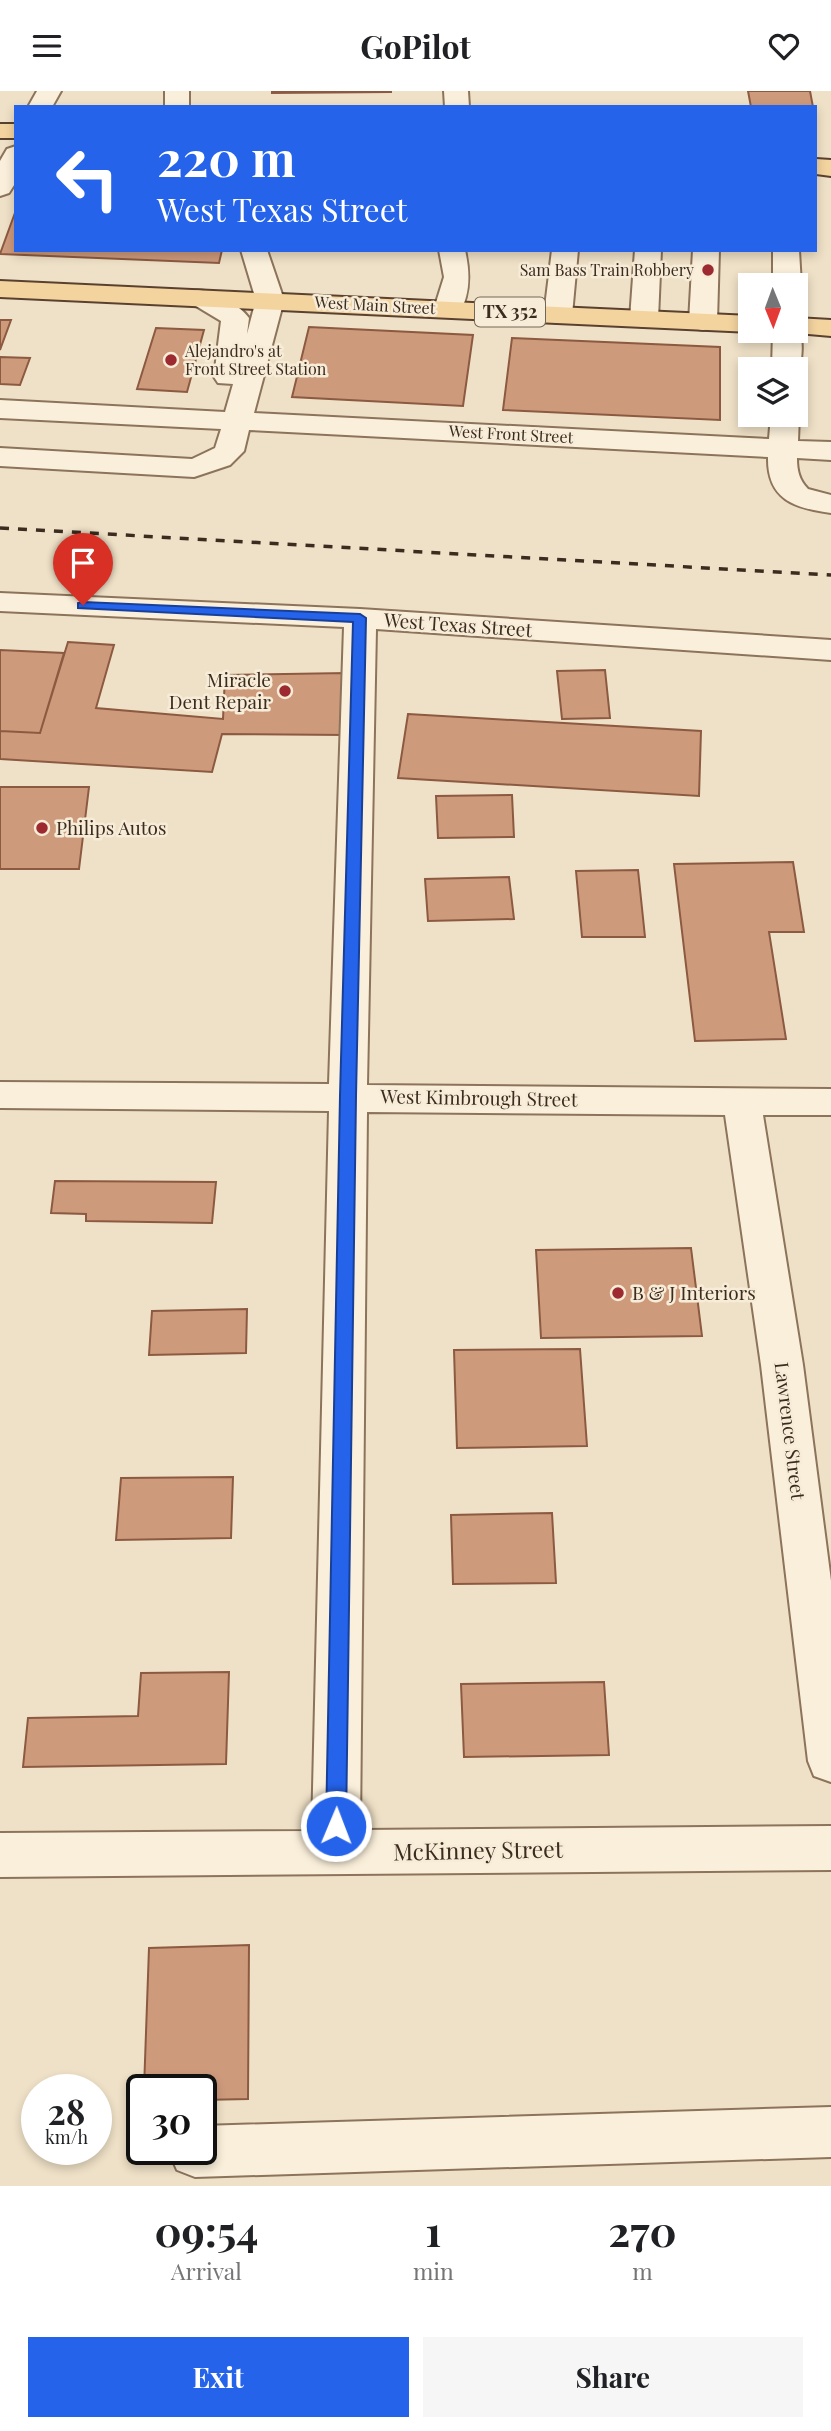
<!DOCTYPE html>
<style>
:root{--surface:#fff;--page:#f6f6f6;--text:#202124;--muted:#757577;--accent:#2563eb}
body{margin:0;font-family:"Playfair Display",serif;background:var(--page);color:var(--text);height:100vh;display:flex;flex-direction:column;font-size:26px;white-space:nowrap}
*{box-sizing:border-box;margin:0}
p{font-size:23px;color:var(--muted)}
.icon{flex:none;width:38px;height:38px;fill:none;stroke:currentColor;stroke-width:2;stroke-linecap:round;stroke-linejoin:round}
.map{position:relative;height:2095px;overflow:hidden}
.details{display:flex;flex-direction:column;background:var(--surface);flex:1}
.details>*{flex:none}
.guide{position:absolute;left:14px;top:14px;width:803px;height:147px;border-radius:0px;box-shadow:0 4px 10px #0003;background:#2563eb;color:#fff;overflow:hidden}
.needle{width:46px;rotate:179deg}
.tools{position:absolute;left:738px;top:182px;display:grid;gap:14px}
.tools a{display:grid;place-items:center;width:70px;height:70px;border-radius:0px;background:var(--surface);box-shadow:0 4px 10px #0003;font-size:35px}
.speed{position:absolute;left:21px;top:1983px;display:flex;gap:14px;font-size:35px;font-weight:700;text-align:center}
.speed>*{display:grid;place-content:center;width:91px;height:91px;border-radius:50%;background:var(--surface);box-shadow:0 4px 10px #0003;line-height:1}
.speed small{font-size:18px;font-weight:400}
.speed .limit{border:4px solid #111;border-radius:10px;background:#fff;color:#111}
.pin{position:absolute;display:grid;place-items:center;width:60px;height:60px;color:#fff;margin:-72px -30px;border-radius:50% 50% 50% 0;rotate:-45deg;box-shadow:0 0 7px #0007}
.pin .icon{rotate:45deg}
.me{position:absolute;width:77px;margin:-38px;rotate:1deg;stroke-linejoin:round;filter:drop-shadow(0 0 5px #0008)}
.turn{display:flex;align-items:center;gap:24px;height:147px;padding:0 28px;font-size:32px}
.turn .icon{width:91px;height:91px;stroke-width:2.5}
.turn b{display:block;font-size:49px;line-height:60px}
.eta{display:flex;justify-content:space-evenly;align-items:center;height:119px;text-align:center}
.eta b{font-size:42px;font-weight:700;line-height:49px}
.action{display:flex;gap:14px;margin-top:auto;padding:14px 28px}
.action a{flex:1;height:80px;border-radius:0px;background:var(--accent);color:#fff;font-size:28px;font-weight:700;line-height:80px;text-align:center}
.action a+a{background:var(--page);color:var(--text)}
header{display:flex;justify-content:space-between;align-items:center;height:91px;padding:0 28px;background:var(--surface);font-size:32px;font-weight:700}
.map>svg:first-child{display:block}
</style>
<header><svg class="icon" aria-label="menu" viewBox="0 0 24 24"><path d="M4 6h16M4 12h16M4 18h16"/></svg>GoPilot<svg class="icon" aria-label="heart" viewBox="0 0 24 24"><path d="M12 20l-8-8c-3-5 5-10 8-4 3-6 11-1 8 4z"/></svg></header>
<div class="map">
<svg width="831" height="2095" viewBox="0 0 831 2095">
<rect width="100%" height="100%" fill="#efe1c7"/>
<path fill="#ce9a7c" stroke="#8c5a41" stroke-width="2" d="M272,0H391V1L272,2Z
M748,0H810L813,16H751Z
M16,119V159H222L219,172L0,163Z
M0,229H11L0,259Z
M309,236L473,244L463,315L292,306Z
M156,237L204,239L187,301L137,298Z
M512,247L720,256V329L503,319Z
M0,266L30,267L20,294L0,293Z
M68,551L114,554L96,617L223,628L225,584L346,582L345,644L222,643L212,681L0,668V640L40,642Z
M0,559L64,562L40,642L0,640Z
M605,579L610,627L562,628L557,580Z
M408,623L701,640L699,705L398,687Z
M0,696H89L79,778H0Z
M512,704L514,746L438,747L436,705Z
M793,771L804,841H769L786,948L695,950L674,773Z
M638,779L645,846H582L576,780Z
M509,786L514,828L428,830L425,788Z
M55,1090L216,1091L212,1132L86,1130V1123L51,1122Z
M691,1157L702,1245L541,1247L536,1159Z
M247,1218L246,1262L149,1264L152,1220Z
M580,1258L587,1355L457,1357L454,1259Z
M233,1386L231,1447L116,1449L121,1387Z
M552,1422L556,1492L453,1493L451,1424Z
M229,1581L226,1673L23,1676L28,1627L138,1625L141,1582Z
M604,1591L609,1664L464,1666L461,1593Z
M249,1854L248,2008L201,2009V1998H144L149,1857Z"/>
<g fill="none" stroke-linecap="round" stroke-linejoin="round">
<g stroke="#8c735b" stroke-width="4">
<path id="minor" d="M37,0H61L52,16H28Z
M165,0H189V16H165Z
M444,0H468L469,16H445Z
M16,55V91L9,102L0,105V70L7,58Z
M241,159H267L284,209L254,322L769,348L771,324H796V319L799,324L798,350L831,351V369L797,367C797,379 799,389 808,398L831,404V422C795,417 767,409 768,366L249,339L244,360L230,374L194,386L0,375V357L192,368L215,357L221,338L0,327V309L225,321L233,293L218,292L214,286L221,230L191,212L187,206L191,200C210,196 238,212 249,227L247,243L256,209Z
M439,159H465C470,181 471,204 458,224L448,226L438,224L434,218L444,186Z
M552,159H578L572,224L568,230L558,232L548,230L544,224Z
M635,159H661L658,228L654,234L644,236L634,234L630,228Z
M693,159H719L717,231L713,237L703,239L693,237L689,231Z
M773,159H799L801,194L797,200L796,194H773Z
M797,234C804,244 803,273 796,284V278H772L773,240H796Z
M0,502L360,518L831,549V569L376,538L367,994L831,998V1024H763L803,1274L831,1490V1691L814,1685L808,1670L761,1274L725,1024L367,1021L360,1739L831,1735V1779L0,1786V1742L312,1740L329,1020L0,1017V991L329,993L344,536L0,520Z
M831,2016V2066L195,2086L177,2079L169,2061L170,2058H201V2035Z"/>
</g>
<g stroke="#5a412f" stroke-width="4">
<path id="major" d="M0,33H16V47H0Z
M816,68L831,69V85L816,83Z
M0,190L751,225V240H757L751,241L0,206Z
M796,227L831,229V245L786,241L796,240Z"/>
</g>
<use href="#minor" fill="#faefda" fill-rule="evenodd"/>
<use href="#major" fill="#f3d49f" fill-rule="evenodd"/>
<path stroke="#3c2c1f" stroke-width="3.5" stroke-dasharray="9 9" stroke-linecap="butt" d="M0,437L831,484"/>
</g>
<path fill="#2563eb" stroke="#184099" stroke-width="2" d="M83,511L360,523L366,527L356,1005L346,1735L343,1741L336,1743L329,1741L326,1735L340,1005L353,531L78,517V512Z"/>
<g fill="#9c2a30" stroke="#f7ecd7" stroke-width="2.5">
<circle cx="708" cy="179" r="7"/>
<circle cx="171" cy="269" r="7"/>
<circle cx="285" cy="600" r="7"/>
<circle cx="42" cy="737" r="7"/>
<circle cx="618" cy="1202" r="7"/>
</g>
<g text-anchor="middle" stroke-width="5" stroke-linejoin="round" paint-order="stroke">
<g font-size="16" fill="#3c2c1f" stroke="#f7ecd7" text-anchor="end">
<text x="694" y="185">Sam Bass Train Robbery</text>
<text x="185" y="266" text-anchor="start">Alejandro's at<tspan x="185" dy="18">Front Street Station</tspan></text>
</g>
<g font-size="16" fill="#3c2c1f" stroke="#f7ecd7">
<text transform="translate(375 214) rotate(3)" y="6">West Main Street</text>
<text transform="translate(511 343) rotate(3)" y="6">West Front Street</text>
</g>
<rect fill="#f7ecd7" stroke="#746656" stroke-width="2" x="475" y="206.5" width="70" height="29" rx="5"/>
<g font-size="18" font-weight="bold" fill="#3c2c1f">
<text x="510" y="227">TX 352</text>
</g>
<g font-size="19" fill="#3c2c1f" stroke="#f7ecd7">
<text transform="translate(458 534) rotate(4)" y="7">West Texas Street</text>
<text transform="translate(479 1007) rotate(1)" y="7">West Kimbrough Street</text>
<text transform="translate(790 1340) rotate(83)" y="7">Lawrence Street</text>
</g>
<g font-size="19" fill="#3c2c1f" stroke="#f7ecd7" text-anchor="start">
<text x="271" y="596" text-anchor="end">Miracle<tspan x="271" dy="22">Dent Repair</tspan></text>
<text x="56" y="744">Philips Autos</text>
<text x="632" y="1209">B &amp; J Interiors</text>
</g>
<g font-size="23" fill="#3c2c1f" stroke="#f7ecd7">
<text transform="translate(478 1760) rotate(-1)" y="8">McKinney Street</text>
</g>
</g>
</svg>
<div class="tools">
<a><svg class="needle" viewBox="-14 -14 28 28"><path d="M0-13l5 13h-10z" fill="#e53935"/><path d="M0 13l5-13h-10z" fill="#757577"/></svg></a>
<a><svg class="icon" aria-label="layers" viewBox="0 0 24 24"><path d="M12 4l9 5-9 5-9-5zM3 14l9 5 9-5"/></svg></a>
</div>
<div class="speed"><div>28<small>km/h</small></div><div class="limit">30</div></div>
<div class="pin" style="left:83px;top:514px;background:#d93025"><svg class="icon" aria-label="arrive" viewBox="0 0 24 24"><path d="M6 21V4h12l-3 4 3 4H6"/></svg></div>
<svg class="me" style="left:336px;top:1735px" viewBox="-20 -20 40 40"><circle r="17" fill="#2563eb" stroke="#fff" stroke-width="3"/><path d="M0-11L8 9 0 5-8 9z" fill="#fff"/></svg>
<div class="guide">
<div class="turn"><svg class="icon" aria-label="left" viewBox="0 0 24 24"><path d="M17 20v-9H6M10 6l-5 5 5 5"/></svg><div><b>220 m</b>West Texas Street</div></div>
</div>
</div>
<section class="details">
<div class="eta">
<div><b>09:54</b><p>Arrival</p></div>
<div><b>1</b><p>min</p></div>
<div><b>270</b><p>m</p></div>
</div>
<div class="action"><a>Exit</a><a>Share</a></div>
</section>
